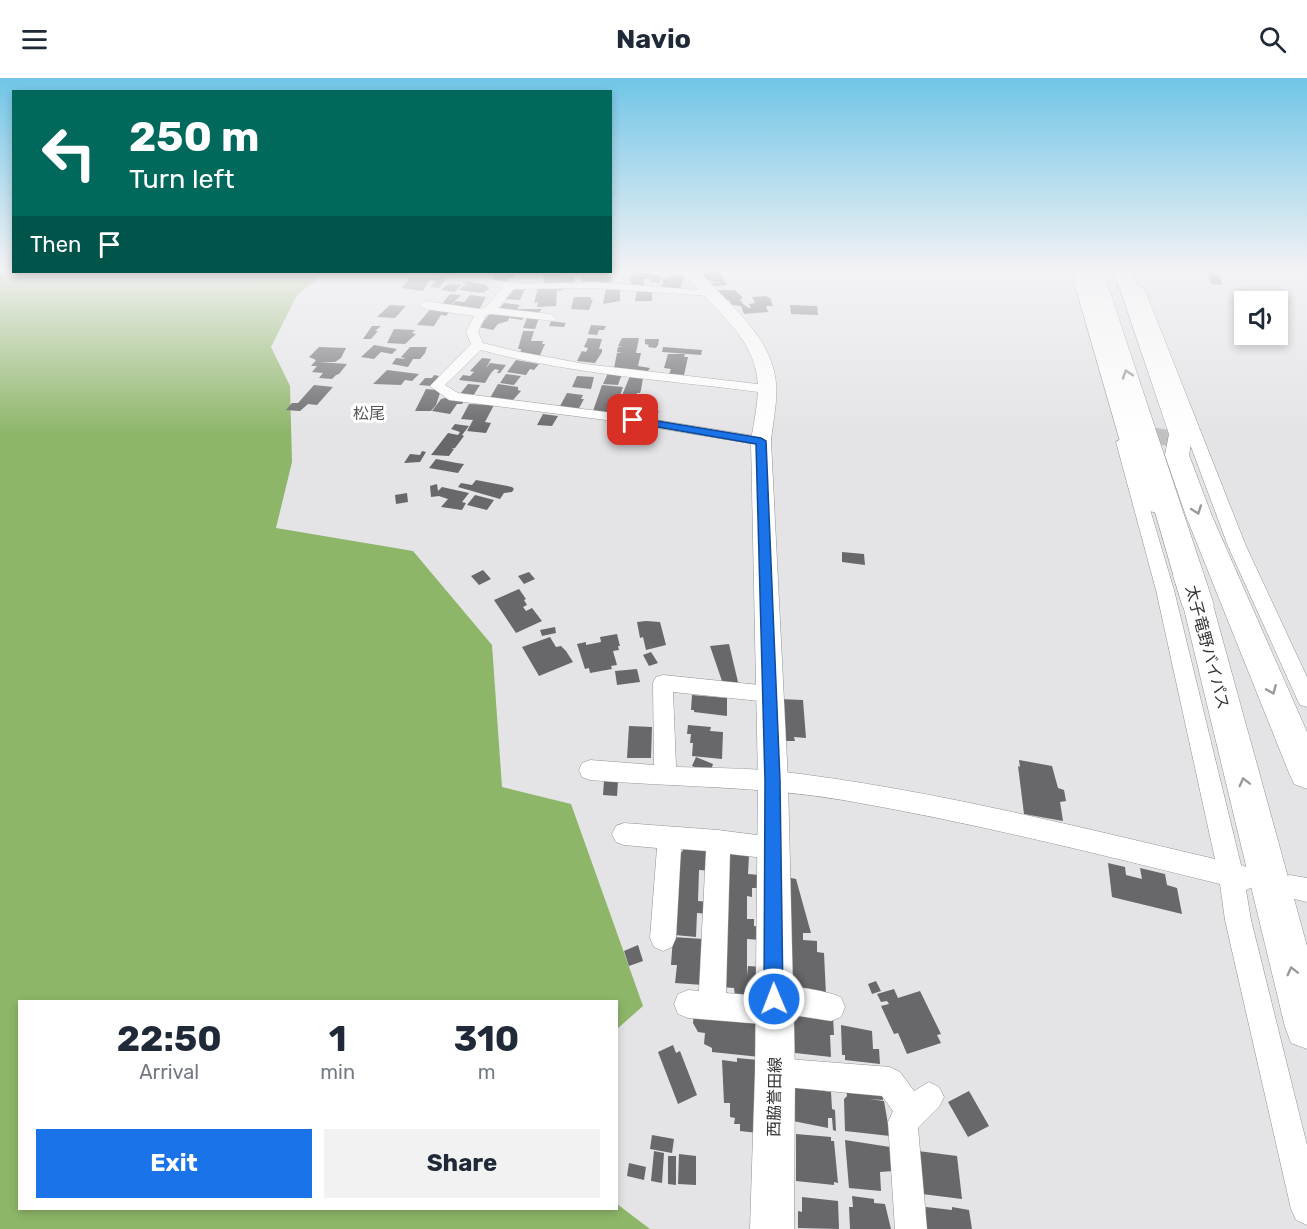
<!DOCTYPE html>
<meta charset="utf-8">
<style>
:root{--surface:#fff;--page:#f2f2f3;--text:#1f2937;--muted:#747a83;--accent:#1a73e8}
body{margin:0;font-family:Rubik,"Noto Sans JP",sans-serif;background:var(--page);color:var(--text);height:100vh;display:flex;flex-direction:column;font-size:22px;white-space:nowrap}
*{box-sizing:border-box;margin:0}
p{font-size:20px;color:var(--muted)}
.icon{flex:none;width:33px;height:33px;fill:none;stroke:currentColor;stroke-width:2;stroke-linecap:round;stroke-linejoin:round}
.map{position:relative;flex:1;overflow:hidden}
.sheet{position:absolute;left:18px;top:922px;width:600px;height:210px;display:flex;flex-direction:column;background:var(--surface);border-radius:0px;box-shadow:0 3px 9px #0003}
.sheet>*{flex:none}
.guide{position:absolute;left:12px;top:12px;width:600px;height:183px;border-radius:0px;box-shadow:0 3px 9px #0003;background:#00695c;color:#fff;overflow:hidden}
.controls{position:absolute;left:1234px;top:213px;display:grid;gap:12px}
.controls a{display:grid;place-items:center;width:54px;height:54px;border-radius:0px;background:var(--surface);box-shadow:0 3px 9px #0003;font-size:30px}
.pin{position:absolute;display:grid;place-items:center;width:51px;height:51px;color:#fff;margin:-26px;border-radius:12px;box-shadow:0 3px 9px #0006}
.me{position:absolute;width:66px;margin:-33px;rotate:359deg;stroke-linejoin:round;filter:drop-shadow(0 0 4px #0008)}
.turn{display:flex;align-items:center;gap:21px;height:126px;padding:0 18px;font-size:27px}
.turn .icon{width:78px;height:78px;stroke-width:2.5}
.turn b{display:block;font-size:42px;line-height:51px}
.then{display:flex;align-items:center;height:57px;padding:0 18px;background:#0003;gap:12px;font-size:22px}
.eta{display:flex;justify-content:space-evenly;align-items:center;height:102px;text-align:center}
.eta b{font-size:36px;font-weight:700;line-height:42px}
.cta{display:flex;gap:12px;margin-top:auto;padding:12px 18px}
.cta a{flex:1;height:69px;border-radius:0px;background:var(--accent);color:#fff;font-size:24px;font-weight:700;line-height:69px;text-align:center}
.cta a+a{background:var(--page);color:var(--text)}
header{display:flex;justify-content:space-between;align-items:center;height:78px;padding:0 18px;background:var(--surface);font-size:27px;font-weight:700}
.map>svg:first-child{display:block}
</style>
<header><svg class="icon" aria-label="menu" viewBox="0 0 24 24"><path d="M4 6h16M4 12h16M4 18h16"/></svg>Navio<svg class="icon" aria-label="search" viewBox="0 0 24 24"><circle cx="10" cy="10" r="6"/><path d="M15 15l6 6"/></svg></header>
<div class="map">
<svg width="1307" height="1151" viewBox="0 0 1307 1151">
<rect width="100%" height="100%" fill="#e4e3e6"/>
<path fill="#8eb669" d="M0,193L326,194L297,217L271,269L290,308L292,384L276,450L413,473L492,567L502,709L571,726L643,928L617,951L616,924H20V1131H616L617,1126L650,1151H0Z"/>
<path fill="#68676a" d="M703,193H719L727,207L710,209L708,205H718L705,201Z
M1207,193L1218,194L1223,207L1211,206Z
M543,194H561V198H574L575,206L544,207Z
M630,195H661L660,205L650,204L651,201H644V209L631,208Z
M495,196L502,195L515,196L513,201H508L506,204L491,202Z
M676,197L684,198L680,211L660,210L663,205L662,201Z
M410,199H420L447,200L439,210L430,209L435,203L430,202L423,213L402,210Z
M583,199H612L611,206H582Z
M468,202L488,205L486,208L490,210L483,215L459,212L463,208H471L464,207Z
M446,207L453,206L461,207L455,214L441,212Z
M563,209V212L557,213L556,228L537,229L538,224L534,225L538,210Z
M513,210L525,211L520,222L504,221Z
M606,210H620V223L603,226Z
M637,212L652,213V223H635Z
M716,212H735L743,220L740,221L743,226L749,230H751L749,226L755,225L752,219L766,218L770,220L773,228H766L768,234L744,236L741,228L732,227L729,222H725Z
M450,216L461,217L450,228L441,227Z
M470,217L486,219L480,230L474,232L451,228L456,223L464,224Z
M574,219H591V222H593L589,232L571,231Z
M504,225L520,227L517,231H542L537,237L500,230Z
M390,227L406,228L395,240L377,239Z
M790,227L817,228L818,237L791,236Z
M432,229L450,233L446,238L441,237L434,248L417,247Z
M491,234L524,238L522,242L509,240L508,243L498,246L493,252L479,249Z
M527,240H539L535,251L523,250Z
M551,243L566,245L564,249L549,248Z
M591,247L606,248L604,252H599L597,257L588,256Z
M372,248H381L375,253H378L371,261H363Z
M394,251L415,252L412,255L416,256L405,266L387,265Z
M523,253H534L531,263H543L542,266H545L540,277H520L521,271H518Z
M588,260L602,261L599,271H602V274L595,285L577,283L582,273L586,274L588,270L584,269Z
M622,260H639L636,275H641L638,288L650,290L647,295L614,290L617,275H622L617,274L618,269H623L618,268Z
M645,261H659L658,267L656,270L648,269L649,267L645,266Z
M374,267L397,271L392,276L381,274L374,281L361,279Z
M319,269L346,270L341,280L335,284H319L347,286L339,296L336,297L332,301L319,300L323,295L312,294L317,288H311L316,282L309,279Z
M410,269H427L425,275L420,281H413L408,289L392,286L396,280L406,281L401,279Z
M663,269L702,272L701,277L662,274Z
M668,276H685L684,279H688L684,297L669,296L671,291L664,290Z
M482,280L491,281L486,290L490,285L506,287L500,295H497L499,292L495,291L491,295L485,305L459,302L463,297L470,298L474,294L470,293Z
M516,282L539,286L534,292L530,291L526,297L507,294Z
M387,292L419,296L412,303L405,302L401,307L373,306Z
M608,295L622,296L618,307L603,306Z
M506,296L521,298L514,307L500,305Z
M434,297L439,298L431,308L419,307L425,300H432Z
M577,298L594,299L591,311L572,309Z
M630,298L643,300L641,312L640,315H637L634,324L620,322Z
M468,306L480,307L473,318L460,316Z
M498,306L518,309V312L521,313L512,323L490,320Z
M314,307L333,309L317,327L308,326L300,333L286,332L292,325H298Z
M602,307L623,309L614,335L593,333Z
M426,311L438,312L440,315L436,327L431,333H415Z
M567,315L583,317L581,321H584L578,332L559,330Z
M441,321L445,320L464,323L462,326H457L450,336L432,333Z
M469,326L494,327L485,344L491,345L486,355L467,353L473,342L461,341Z
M643,331L659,333L654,342L634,339Z
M543,336L558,338L552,348L537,347Z
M455,346L469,348L462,357L464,358L455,370L451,371H454L449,378L431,377L448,355L458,357L460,354L451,351Z
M422,373L426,374L420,384L404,385L410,376L420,377Z
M436,381L457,385L464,386L458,395L429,390Z
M476,402L512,409L514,411L512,414L504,415L500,421L458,409L461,405L472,407Z
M437,406L438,413L442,409L469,415L462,424L466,425L462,432L441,429L448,421L439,418L431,419L430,408Z
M407,415L408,424L396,426L395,417Z
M475,417L494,422L487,432L467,427Z
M842,474L864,476L865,487L842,484Z
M483,492L491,501L479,507L471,498Z
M529,494L535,501L524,506L518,498Z
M519,511L526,521L524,522L527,527L523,529L526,533L532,530L542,543L516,555L494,522Z
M646,543L660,544L666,567L646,572L643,559L640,560L637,544Z
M555,549L556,555L542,558L540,552Z
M617,556L620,568H618L619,572L613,573L617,587L611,588L612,591L590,595L589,590L585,591L577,566L586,564V567L601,564L600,559Z
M550,559L556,569L561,568L566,573L573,584L539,598L522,569Z
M729,566L738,604L723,606L710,568Z
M651,574L658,585L649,588L643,577Z
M637,591L640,604L617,607L615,593Z
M692,617L727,620V638L694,634V632H691Z
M779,621L803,622L806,660L794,659L795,663H782Z
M688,647L711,649L710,653L723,654L722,681L692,678L693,665H690L691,656H687Z
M629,648L652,649L651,680H627Z
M696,679L713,686L710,695L692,688Z
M1019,682L1052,688L1058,710L1064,712L1066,723L1060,724L1063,743L1024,736L1018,688L1020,689Z
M604,703H618L617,718L603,717Z
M684,771L707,772L713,793L699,792L698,823L710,824L709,836L697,835L696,859L675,857L680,789L677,788L678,775H681Z
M727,775L749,777L748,796L760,797V810H752V819L747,818V841H754V848L761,849V862L747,861V898L748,888L761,889V912L745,911V918L735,917L734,910L721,909Z
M1108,785L1125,789L1126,797L1142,801L1140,790L1165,796L1167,807L1177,810L1182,836L1112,819Z
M786,799L796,801L811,855H803V862L817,863V874L824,875L826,917L790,913Z
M673,859L704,861L703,907L675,905L677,887H671Z
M638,867L643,883L629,888L624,873Z
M876,903L881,913L872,916L868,906Z
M894,911L898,920L920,913L941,956L937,957L941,965L907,976L898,955L894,956L881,928L889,926L887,923L881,924L877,916Z
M694,935L761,945L760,979L712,974V970L704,966L705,955L698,954L693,945Z
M794,937L833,938L834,957H830L831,979L795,975Z
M841,947L872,953L873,971H879L880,986L845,982V977H842Z
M673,967L676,975L680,973L697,1017L678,1026L658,974Z
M737,980L758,982V1055L740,1053V1046H734L735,1040L730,1039V1025H724L722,982L737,984Z
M795,1009L831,1014L832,1031L835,1032L836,1053L833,1052L832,1040H828V1050L793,1043Z
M846,1010L882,1013L883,1022L869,1021L884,1023L890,1058L845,1053L844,1021L847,1018Z
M969,1013L989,1048L968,1059L948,1024Z
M796,1056L831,1059V1063H834L838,1105L834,1104V1107L796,1103Z
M652,1057L674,1061L672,1075L650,1071Z
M845,1062L890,1069L893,1093L880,1094L881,1113L849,1110Z
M654,1073L664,1075L662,1105L651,1103Z
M918,1073L957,1078L962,1121L922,1116Z
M679,1076L696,1078V1107L678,1106Z
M668,1078H676V1107L668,1106Z
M629,1085L646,1089L644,1102L627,1098Z
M852,1118L874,1121V1125L885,1126L891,1151H850L849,1129H853Z
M802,1119L838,1123L839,1151L798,1150V1133L802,1134Z
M926,1129L952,1132V1129L969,1132L972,1151H926Z"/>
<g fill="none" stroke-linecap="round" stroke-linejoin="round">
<path stroke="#c1c0c2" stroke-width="16" stroke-dasharray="16 8" stroke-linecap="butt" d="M1131,355L1194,363"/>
<g stroke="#929194" stroke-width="1">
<path id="minor" d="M647,193H666C662,198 651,198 647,193Z
M462,197L522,206L594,204L713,213V217L709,218L594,210L514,211L498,230L550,236L556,240L554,243L491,236L486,237L478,254L483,265L515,273L585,286L766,307L773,311L766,315C670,302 574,297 481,272L445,307L458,315L614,335L761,359L768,363L761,367L614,343L449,322L430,308L471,266L466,254L474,238L425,231L419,227L425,223L480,231L486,229L503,209L458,202L456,200Z
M1138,207L1144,210L1246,468L1307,599V629L1300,627L1297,621L1228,468L1132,210Z
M1123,360L1130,364L1174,512L1241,787L1255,792L1258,800L1255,808L1246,812L1251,842L1307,1067V1147L1296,1142L1291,1131L1225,842L1220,806C1095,775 970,744 843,722C760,708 674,709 590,702L582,699L579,692L582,685L590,682L654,687L653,605L656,599L663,597L769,608L776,610L779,616L776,622L769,624L673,614L676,689C709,690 743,690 776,693C924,710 1070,747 1215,781L1156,512L1116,364Z
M624,745L718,752L772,759L780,762L784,770L780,778L772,781L730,776L726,915L762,918L764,911C781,904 823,912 841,919L845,929L841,939L831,943L786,936L784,943L774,947L688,940L678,936L674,926L678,916L688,912L699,913L706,773L681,771L676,860L672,869L663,873L654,869L650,860L657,770L624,767L616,764L612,756L616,748Z
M1290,797L1307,800V824L1281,818L1278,809L1281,800Z
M775,980L890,989L900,994L914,1013L929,1004L939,1009L944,1019L939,1029L918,1050L927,1151H895L888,1044L893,1033L882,1018L775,1008L765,1004L761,994L765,984Z"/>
</g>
<g stroke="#929194" stroke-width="1">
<path id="secondary" d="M683,193H699C726,224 768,255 775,298C779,319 773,342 771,363L788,703L795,994L794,1151H750L755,994L758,703L751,363C754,342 760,320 757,298C751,254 707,227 683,193Z"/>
</g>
<g stroke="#929194" stroke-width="1">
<path id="trunk" d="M1071,193H1089L1145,367L1171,427L1167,433L1158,435L1149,433L1145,427L1121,367Z
M1114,193H1132L1193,356L1189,377L1212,438L1307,654V711L1294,706L1289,695L1186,438L1165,377L1169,356Z
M1187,488L1197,491L1213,527L1307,868V971L1291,965L1285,949L1183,527L1173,498L1177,491Z"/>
</g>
<g stroke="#929194" stroke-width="1">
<path id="motorway" d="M1085,193H1103L1214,527L1209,535L1198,538L1187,535L1182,527Z"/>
</g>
<use href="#minor" fill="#fff" fill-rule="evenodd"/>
<use href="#secondary" fill="#fff" fill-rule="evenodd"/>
<use href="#trunk" fill="#fff" fill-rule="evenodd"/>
<use href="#motorway" fill="#fff" fill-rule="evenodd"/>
</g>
<defs><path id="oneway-chevron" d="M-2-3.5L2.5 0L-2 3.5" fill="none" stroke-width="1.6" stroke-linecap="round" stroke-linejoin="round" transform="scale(1.5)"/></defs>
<g stroke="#99989a">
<use href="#oneway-chevron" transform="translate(1127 296) rotate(-108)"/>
<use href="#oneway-chevron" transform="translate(1197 432) rotate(70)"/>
<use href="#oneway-chevron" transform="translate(1272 612) rotate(67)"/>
<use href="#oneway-chevron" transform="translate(1244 704) rotate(-104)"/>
<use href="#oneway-chevron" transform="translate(1292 893) rotate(-104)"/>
</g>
<linearGradient id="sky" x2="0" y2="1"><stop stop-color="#70c5e7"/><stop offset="0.54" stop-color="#f3f2f4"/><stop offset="1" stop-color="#f3f2f4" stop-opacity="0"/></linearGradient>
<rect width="1307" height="355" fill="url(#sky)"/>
<path fill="#1a73e8" stroke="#114b97" stroke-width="1.5" d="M633,339L761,360L766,363L780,703L783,921L781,928L774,931L767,928L764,921L765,703L756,366L629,344L628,342Z"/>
<g text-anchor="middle" stroke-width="6" stroke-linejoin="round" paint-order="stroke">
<g font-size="16" fill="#565559" stroke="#fff">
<text x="369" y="341">松尾</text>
</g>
<g font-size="16" fill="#333234" stroke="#fff">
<text transform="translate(1208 569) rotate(75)" y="6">太子竜野バイパス</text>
<text transform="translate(774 1019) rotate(-89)" y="6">西脇誉田線</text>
</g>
</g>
</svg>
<div class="controls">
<a><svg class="icon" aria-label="sound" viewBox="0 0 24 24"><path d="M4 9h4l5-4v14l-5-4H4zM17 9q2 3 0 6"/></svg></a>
</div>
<div class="pin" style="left:633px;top:342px;background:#d93025"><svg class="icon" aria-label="arrive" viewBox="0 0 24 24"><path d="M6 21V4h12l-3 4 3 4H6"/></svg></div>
<svg class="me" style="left:774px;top:921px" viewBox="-20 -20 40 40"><circle r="17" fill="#1a73e8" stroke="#fff" stroke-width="3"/><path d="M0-11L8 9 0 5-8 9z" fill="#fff"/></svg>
<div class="guide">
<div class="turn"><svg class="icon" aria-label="left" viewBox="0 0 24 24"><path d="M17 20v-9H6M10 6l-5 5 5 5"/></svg><div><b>250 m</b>Turn left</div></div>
<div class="then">Then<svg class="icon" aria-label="arrive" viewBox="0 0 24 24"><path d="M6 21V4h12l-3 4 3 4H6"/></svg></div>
</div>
<section class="sheet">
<div class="eta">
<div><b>22:50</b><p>Arrival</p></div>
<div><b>1</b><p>min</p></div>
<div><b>310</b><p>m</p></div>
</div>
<div class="cta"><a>Exit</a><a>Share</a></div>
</section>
</div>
